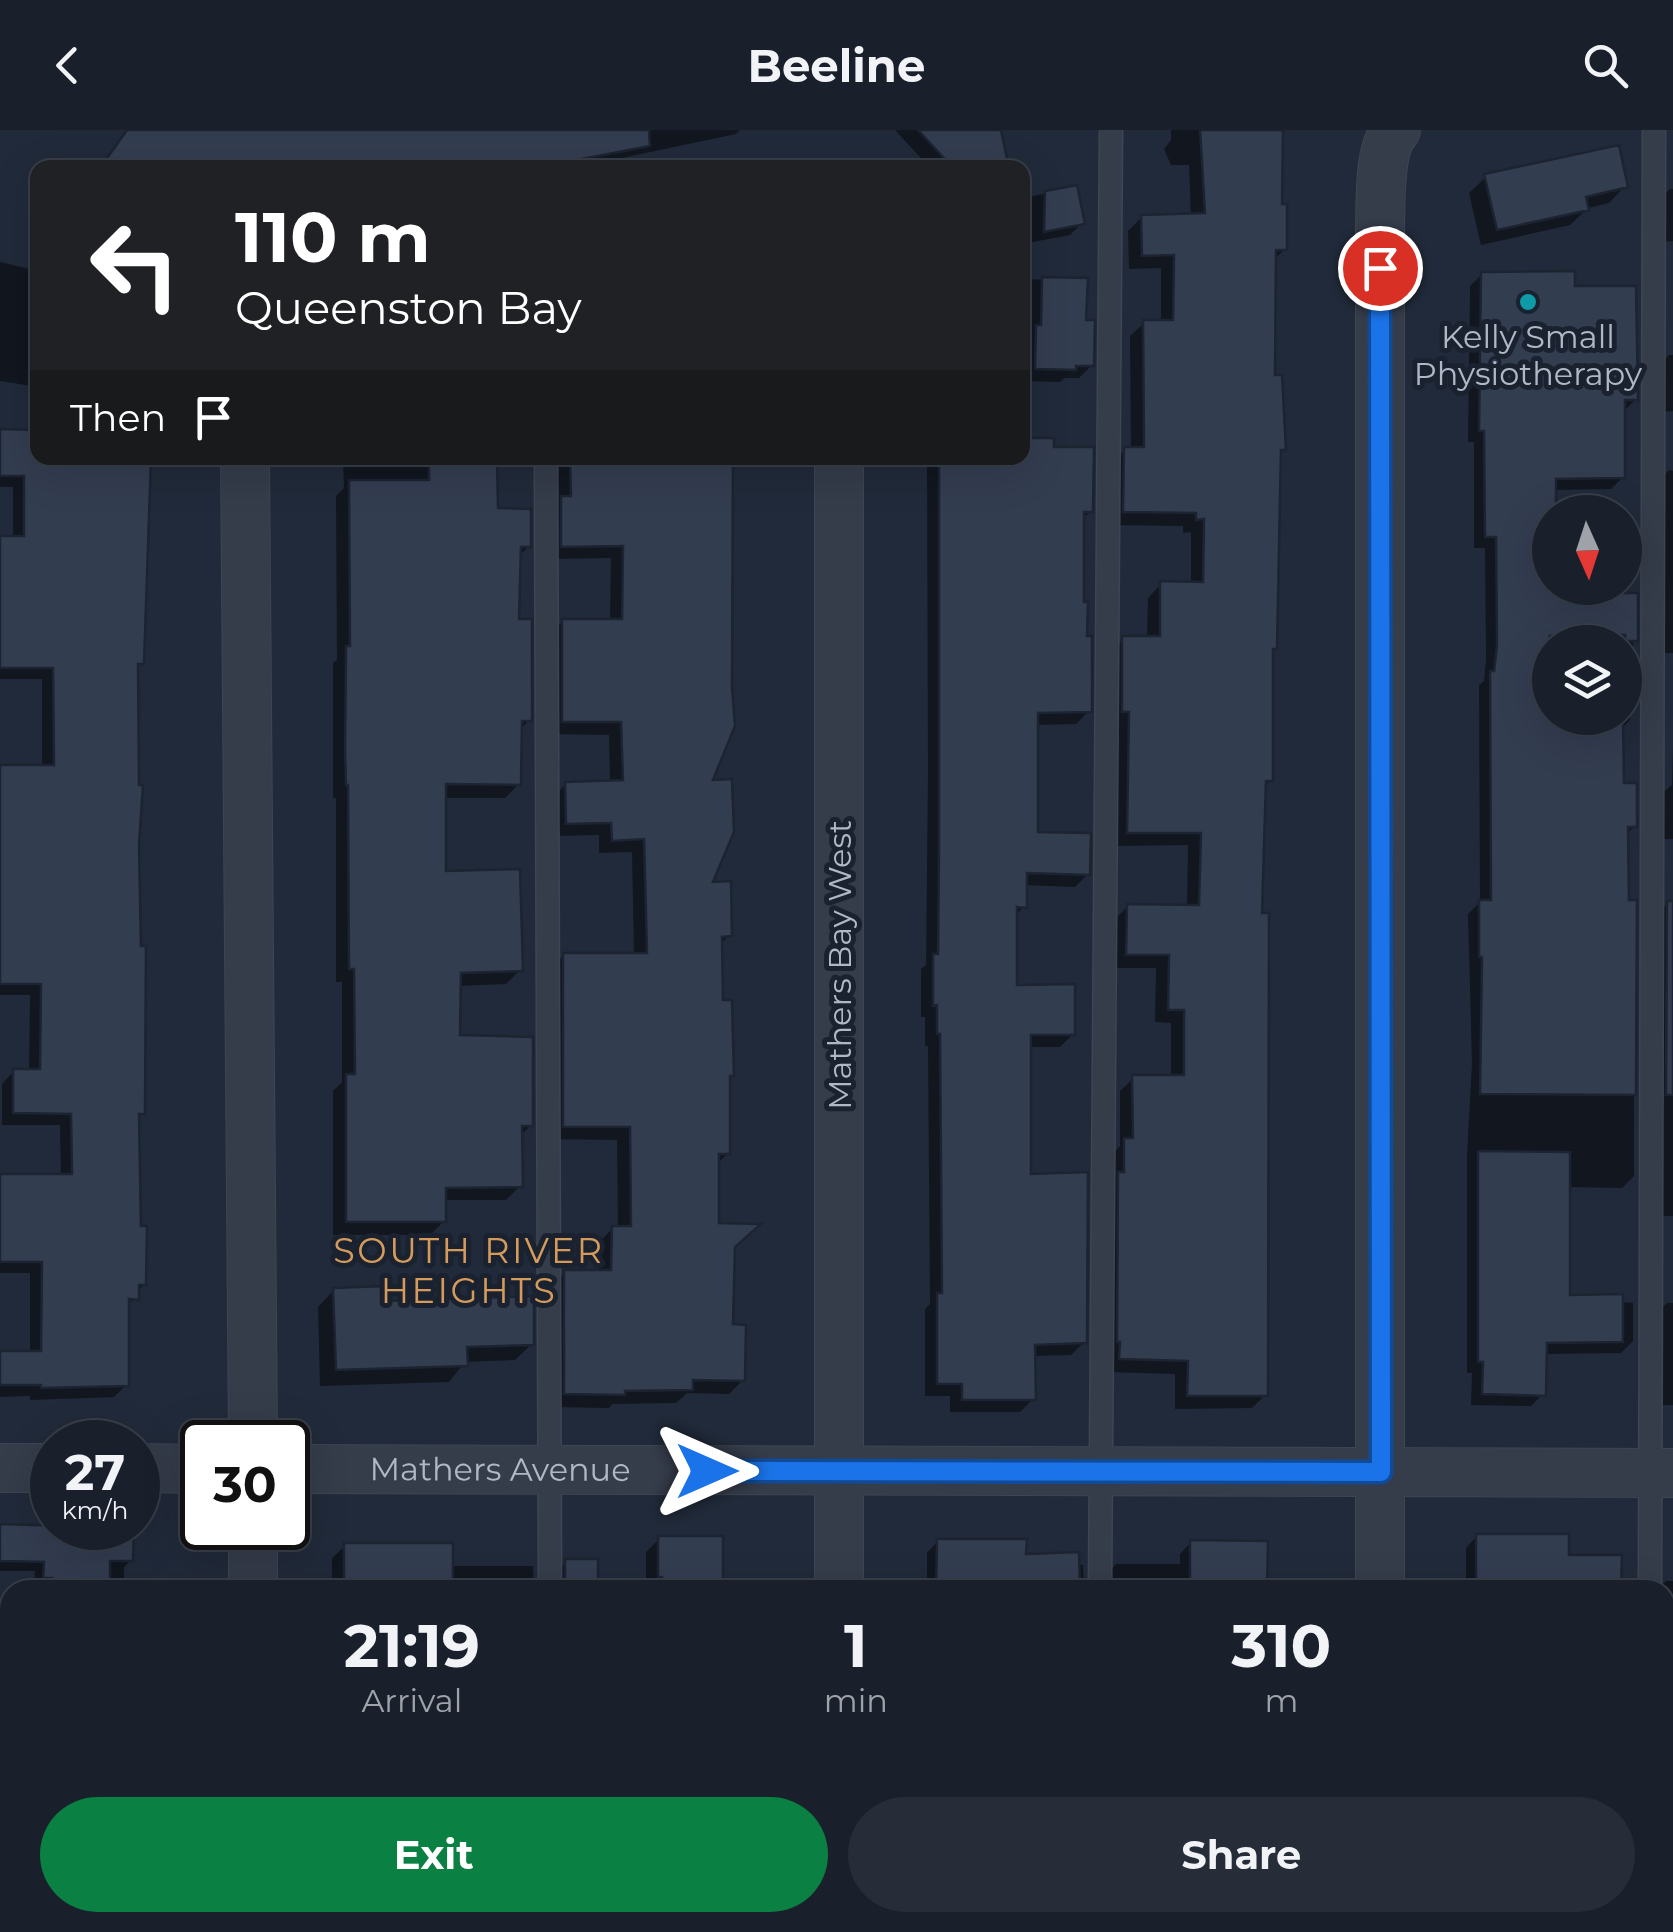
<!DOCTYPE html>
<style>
:root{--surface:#19202c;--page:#262d38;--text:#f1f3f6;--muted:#9fa3a9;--line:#373e48;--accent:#0b8043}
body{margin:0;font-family:Montserrat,sans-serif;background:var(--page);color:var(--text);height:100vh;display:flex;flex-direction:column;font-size:38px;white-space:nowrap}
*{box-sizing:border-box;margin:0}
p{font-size:32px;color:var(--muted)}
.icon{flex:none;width:55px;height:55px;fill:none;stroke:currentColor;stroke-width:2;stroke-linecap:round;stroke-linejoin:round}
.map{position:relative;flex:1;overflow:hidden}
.details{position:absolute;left:0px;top:1450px;width:1675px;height:352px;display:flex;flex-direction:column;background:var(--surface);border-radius:30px 30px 0 0;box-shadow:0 10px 40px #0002,0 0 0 2px var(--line)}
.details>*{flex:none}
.banner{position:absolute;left:30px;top:30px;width:1000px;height:305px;border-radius:20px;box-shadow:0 10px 40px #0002,0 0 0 2px var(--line);background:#202124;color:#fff;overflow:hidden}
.needle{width:65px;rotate:177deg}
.buttons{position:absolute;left:1532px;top:365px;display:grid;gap:20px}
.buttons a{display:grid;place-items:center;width:110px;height:110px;border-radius:50%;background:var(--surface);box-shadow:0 10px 40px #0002,0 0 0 2px var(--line);font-size:50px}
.speed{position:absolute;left:30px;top:1290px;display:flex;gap:20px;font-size:50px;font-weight:700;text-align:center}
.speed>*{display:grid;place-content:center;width:130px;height:130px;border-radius:50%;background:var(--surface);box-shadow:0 10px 40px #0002,0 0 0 2px var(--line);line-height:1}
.speed small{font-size:25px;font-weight:400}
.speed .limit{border:5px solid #111;border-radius:15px;background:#fff;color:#111}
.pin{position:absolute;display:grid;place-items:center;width:85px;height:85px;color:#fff;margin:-42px;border:5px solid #fff;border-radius:50%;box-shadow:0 2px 10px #0007}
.me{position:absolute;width:110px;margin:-55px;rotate:90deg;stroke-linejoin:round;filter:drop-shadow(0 0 8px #0008)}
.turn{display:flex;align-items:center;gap:35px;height:210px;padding:0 40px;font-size:45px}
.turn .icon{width:130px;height:130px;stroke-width:2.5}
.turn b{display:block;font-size:70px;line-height:85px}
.then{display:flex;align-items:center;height:95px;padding:0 40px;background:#0003;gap:20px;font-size:38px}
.eta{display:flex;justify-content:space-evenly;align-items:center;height:170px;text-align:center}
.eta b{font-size:60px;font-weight:700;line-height:70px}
.primary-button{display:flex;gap:20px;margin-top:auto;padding:20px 40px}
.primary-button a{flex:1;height:115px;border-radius:60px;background:var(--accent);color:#fff;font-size:40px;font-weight:700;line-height:115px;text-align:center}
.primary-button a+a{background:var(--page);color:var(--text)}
header{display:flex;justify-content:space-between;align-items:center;height:130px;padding:0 40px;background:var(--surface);font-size:45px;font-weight:700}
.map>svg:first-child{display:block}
</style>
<header><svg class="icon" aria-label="back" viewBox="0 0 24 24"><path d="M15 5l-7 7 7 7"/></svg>Beeline<svg class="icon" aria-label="search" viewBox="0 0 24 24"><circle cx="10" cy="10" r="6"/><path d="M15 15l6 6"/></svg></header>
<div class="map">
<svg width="1673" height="1802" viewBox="0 0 1673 1802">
<rect width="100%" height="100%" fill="#212a3a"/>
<path fill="#0007" fill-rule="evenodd" d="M126,0H740L736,4L574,38H99Z
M895,0H999L1006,38H930Z
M1171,0H1280L1279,76L1285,119L1274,130L1272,248L1283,319L1278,324L1275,518L1270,522L1271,650L1263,658L1260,786L1265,1265L1252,1278L1175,1279V1244L1107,1242L1111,1025L1120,1016V961L1134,948H1171V893L1155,892L1156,838H1113L1114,790L1128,776L1187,777L1188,715L1115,716L1109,523L1123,509H1147L1148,468L1161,454H1191V402L1183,403V396L1110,395L1111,334L1125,320H1131L1130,206L1144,193H1161V138L1129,139L1128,101L1142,87L1191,86L1189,35H1171L1164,19L1171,10Z
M1486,47L1625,56L1609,73L1588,78L1570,95L1481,115L1469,63Z
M1075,58L1082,93L1070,105L1022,114V68Z
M1670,59H1673V111L1659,112L1657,71Z
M0,132L38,141V257L0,251Z
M1482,144L1573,159L1636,269L1622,283L1623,347L1611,359L1553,360V382H1550V458H1597V466L1635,465L1630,590L1621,599V656L1635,696L1625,705L1626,773H1634V1046L1622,1058L1567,1057L1568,1167L1633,1173V1211L1621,1223L1544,1224L1543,1264L1531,1276L1471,1275L1472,1243H1467V1026L1472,933L1468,784L1480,772L1479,555L1484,551L1486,529L1485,418H1474V312H1468L1470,156ZM1550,512H1625V588H1550Z
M1022,149L1085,151L1084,193L1092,235L1079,248H1064L1060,252L1022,251Z
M1669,225H1673V281L1657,282V238Z
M0,300H38V328H148L142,533L136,539L142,983L137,988L138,1098L144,1154L126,1178V1255L114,1267L30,1270V1266L0,1267V1223L30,1224V1143H0V1046L61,1047L60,995H2V954L14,941H29L30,865H0V637H42V549H0V408H13V357H0Z
M1051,320L1091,381L1081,390L1082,475L1089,581L1076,594L1035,595V704L1088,744L1075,757L1024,755V776L1015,786L1014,858L1073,904L1060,917H1029L1028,1046L1084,1212L1071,1225L1033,1226V1269L1020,1282H950V1266H925V1179L930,1174L928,916H925V887H921V839L926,835L928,643L927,328H1022Z
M343,328H495V381L529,416L518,427L517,491L529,590L520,600L519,654L505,668H444V743L520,840L506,854L458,856V907L531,995L519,1007L520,1056L506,1070H443L444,1091L430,1105H333V961L342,952V852H336V668H333V533L337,530L336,366L344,358Z
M556,328H733L709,653V754L729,805L720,815L721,873L731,945L727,949L728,1023L717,1034V1096L734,1116L731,1197L743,1250L729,1264L687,1263L676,1273L612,1274L609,1278L552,1277L551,1156L565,1143L599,1142V1112L613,1098H618L617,1010L551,1009L550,839L564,825H634L632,722L599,723V705L553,706L552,668L566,654L610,653L609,605L549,604V505L563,491H610L611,428L549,429V382L558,373Z
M1669,340L1673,341V523H1656L1657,353Z
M1673,617V709H1656V668L1672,655Z
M1668,773H1673V1086H1655V786Z
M334,1160L383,1173L532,1214L515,1230L465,1232L449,1252L320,1256L318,1177Z
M1667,1173H1673V1275H1662V1223H1654V1186Z
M0,1396L131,1430L124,1437V1460H38L34,1457L35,1441H0Z
M1477,1406L1566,1427L1619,1450H1633L1634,1460H1466V1418Z
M659,1409L720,1460H646V1422Z
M938,1411L1083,1435L1084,1460H927V1423Z
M1191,1412L1265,1460H1104L1105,1446L1116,1434H1180V1424Z
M345,1416L450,1436H533L534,1460H332V1428Z
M566,1432L596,1460H552L553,1445Z
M1666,1451H1673V1782H1665V1460H1657Z
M0,1542H10V1608H0Z
M0,1705H10V1792H130L122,1802H0Z
M343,1792H503V1802H343Z
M629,1792H718V1802H629Z
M925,1792H1009V1802H925Z
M1120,1792H1263V1802H1120Z
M1477,1792H1563V1802H1477Z"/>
<path fill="#333d50" stroke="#1c2331" stroke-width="2.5" d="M127,0H649L650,16L535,38H100Z
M918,0H1001L1009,38H953Z
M1200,0H1283L1282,74H1287V120H1276L1275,245H1282L1286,320H1281L1277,519H1273V651H1266L1262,783H1269L1268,1266H1187L1188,1231L1119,1229L1120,1212H1117L1118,1042H1124V1008H1133L1132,945H1184V880H1168L1169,825H1126L1127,774L1199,775L1201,703H1127L1129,582H1122V506H1160V451L1203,452L1204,389L1196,390V383L1123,382L1124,317H1144L1143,190H1173L1174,125L1142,126L1141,85L1205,83Z
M1619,15L1628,57L1586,67L1589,80L1497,100L1484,44Z
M1077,55L1085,94L1044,102L1045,61Z
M1575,141V156H1636L1638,270H1625V348L1556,349V382H1550V458H1599V463H1638V511H1625V505L1550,506V588H1623L1624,653H1637V697H1628L1629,770H1637L1636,965L1480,964L1482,827H1479V770H1491L1490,541H1494L1497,515L1496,407H1485L1484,301H1479L1481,142Z
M1042,147L1088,148L1086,190H1095L1094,236H1076V240L1035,239L1036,195H1041Z
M0,299L38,300V328H151L144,534H138L139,655H143L139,715L141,816H146L145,984H139L141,1096H147L146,1155H139V1170L129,1169V1256L41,1258V1255H0V1221H41L42,1132H0V1044H72L71,984L13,983V939H40L41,854H0V635H54L53,538H0V406H24V346H0Z
M1022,308H1054V317H1094L1093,382H1084V472H1088L1087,506H1092V582L1038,583V702L1091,703L1090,745L1027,743V778L1017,777V855L1075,854V905H1031V1044L1088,1042L1087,1213L1035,1215L1036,1270H962V1254H937V1163H942L940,904H937V875L933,876V824H938L939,721V328H1022Z
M429,328H497L498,378L531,379V417H521L519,489H532V591H522L521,655L446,654V741L520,739L523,841L461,843L460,905L533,907V996H522L523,1057L446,1058V1092H346V944H355L354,839H349L348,655H346L345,622L346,516H350L349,350H429Z
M570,328H733L732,557L735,596L713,650L732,649L734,702L713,752L731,751L732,806L722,807L723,870H732L734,946H730V1024H719V1093L761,1094L735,1117L733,1194L746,1195L745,1251L693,1250V1260L625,1261V1265L564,1264V1140H611L612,1096H631L630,997H563V823H647L644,709L612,711L611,693L566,694L565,652L623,650L621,592H562V489H622L623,416L561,417V366H571Z
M1667,771H1673V965H1666Z
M1478,1021L1570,1022V1165L1623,1164V1212L1547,1213L1546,1266L1482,1264L1483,1232H1478Z
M385,1156V1171L534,1166V1215L467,1217L468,1236L336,1240L333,1158Z
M0,1394L134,1398L133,1431H110V1460H51L52,1448H43L44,1432L0,1431Z
M1476,1404H1569V1425H1622L1621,1460H1476Z
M658,1406H723V1460H662V1447H658Z
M937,1409H1027L1026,1424L1079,1422L1080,1460H936Z
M1190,1410L1268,1411L1267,1460H1190Z
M344,1413H453V1460H344Z
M565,1429H598V1460H565Z"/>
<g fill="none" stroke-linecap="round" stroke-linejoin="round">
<g stroke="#3e4553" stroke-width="25">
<path id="service" d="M546,328L550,1460
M1100,1460L1111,0
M1650,1460L1654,0
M548,1802V1792
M1099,1802V1792
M1648,1802V1792"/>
</g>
<g stroke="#3e4553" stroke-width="50">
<g id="minor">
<path d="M245,328L253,1312"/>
<path d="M839,328V1460"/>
<path d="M0,1338H52"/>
<path d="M138,1338L202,1339"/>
<path id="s1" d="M288,1339L1673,1343"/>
<path d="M253,1460V1398"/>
<path d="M1380,1460V99C1381,73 1378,19 1396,0"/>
<path d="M252,1802V1792"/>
<path d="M838,1802V1792"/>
<path d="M1378,1802L1379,1792"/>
</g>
</g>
<use href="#service" stroke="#353c4a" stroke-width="22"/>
<use href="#minor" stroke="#353c4a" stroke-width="48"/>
</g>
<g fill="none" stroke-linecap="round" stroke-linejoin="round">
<g stroke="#114b97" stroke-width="25">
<path id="route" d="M707,1341L1381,1342L1380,138"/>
</g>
<use href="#route" stroke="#1a73e8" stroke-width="18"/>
</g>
<circle fill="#0f9aa8" stroke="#1a212f" stroke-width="4" cx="1528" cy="172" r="10"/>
<g text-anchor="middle" stroke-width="10" stroke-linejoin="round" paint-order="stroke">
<g font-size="32" fill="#b0b7c6" stroke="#1a212f">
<text x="1528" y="218">Kelly Small<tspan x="1528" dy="37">Physiotherapy</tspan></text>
</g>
<g font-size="32" fill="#b0b7c6" stroke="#1a212f">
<text transform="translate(840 835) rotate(-90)" y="11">Mathers Bay West</text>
<text dy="11" stroke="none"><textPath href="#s1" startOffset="212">Mathers Avenue</textPath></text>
</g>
<g font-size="35" letter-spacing="2.5" fill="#d49b5d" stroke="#1a212f">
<text x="469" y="1133">SOUTH RIVER<tspan x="469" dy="40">HEIGHTS</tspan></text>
</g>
</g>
</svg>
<div class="buttons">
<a><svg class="needle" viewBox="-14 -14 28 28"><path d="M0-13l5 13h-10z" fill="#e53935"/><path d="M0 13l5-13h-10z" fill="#9fa3a9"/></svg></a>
<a><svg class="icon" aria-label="layers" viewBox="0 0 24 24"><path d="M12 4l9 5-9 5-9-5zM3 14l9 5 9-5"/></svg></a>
</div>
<div class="speed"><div>27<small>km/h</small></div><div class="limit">30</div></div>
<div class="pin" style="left:1380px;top:138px;background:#d93025"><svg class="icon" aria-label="arrive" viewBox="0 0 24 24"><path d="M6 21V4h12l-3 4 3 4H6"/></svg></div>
<svg class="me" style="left:707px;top:1341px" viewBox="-20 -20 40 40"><path d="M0-17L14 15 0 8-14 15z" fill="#1a73e8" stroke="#fff" stroke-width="4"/></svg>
<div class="banner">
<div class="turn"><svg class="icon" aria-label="left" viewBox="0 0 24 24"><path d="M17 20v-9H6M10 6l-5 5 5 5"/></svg><div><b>110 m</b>Queenston Bay</div></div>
<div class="then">Then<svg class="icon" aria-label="arrive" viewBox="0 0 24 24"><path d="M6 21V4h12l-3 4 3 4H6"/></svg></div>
</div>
<section class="details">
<div class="eta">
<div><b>21:19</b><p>Arrival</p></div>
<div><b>1</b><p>min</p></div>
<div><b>310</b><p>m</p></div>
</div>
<div class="primary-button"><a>Exit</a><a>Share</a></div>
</section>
</div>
